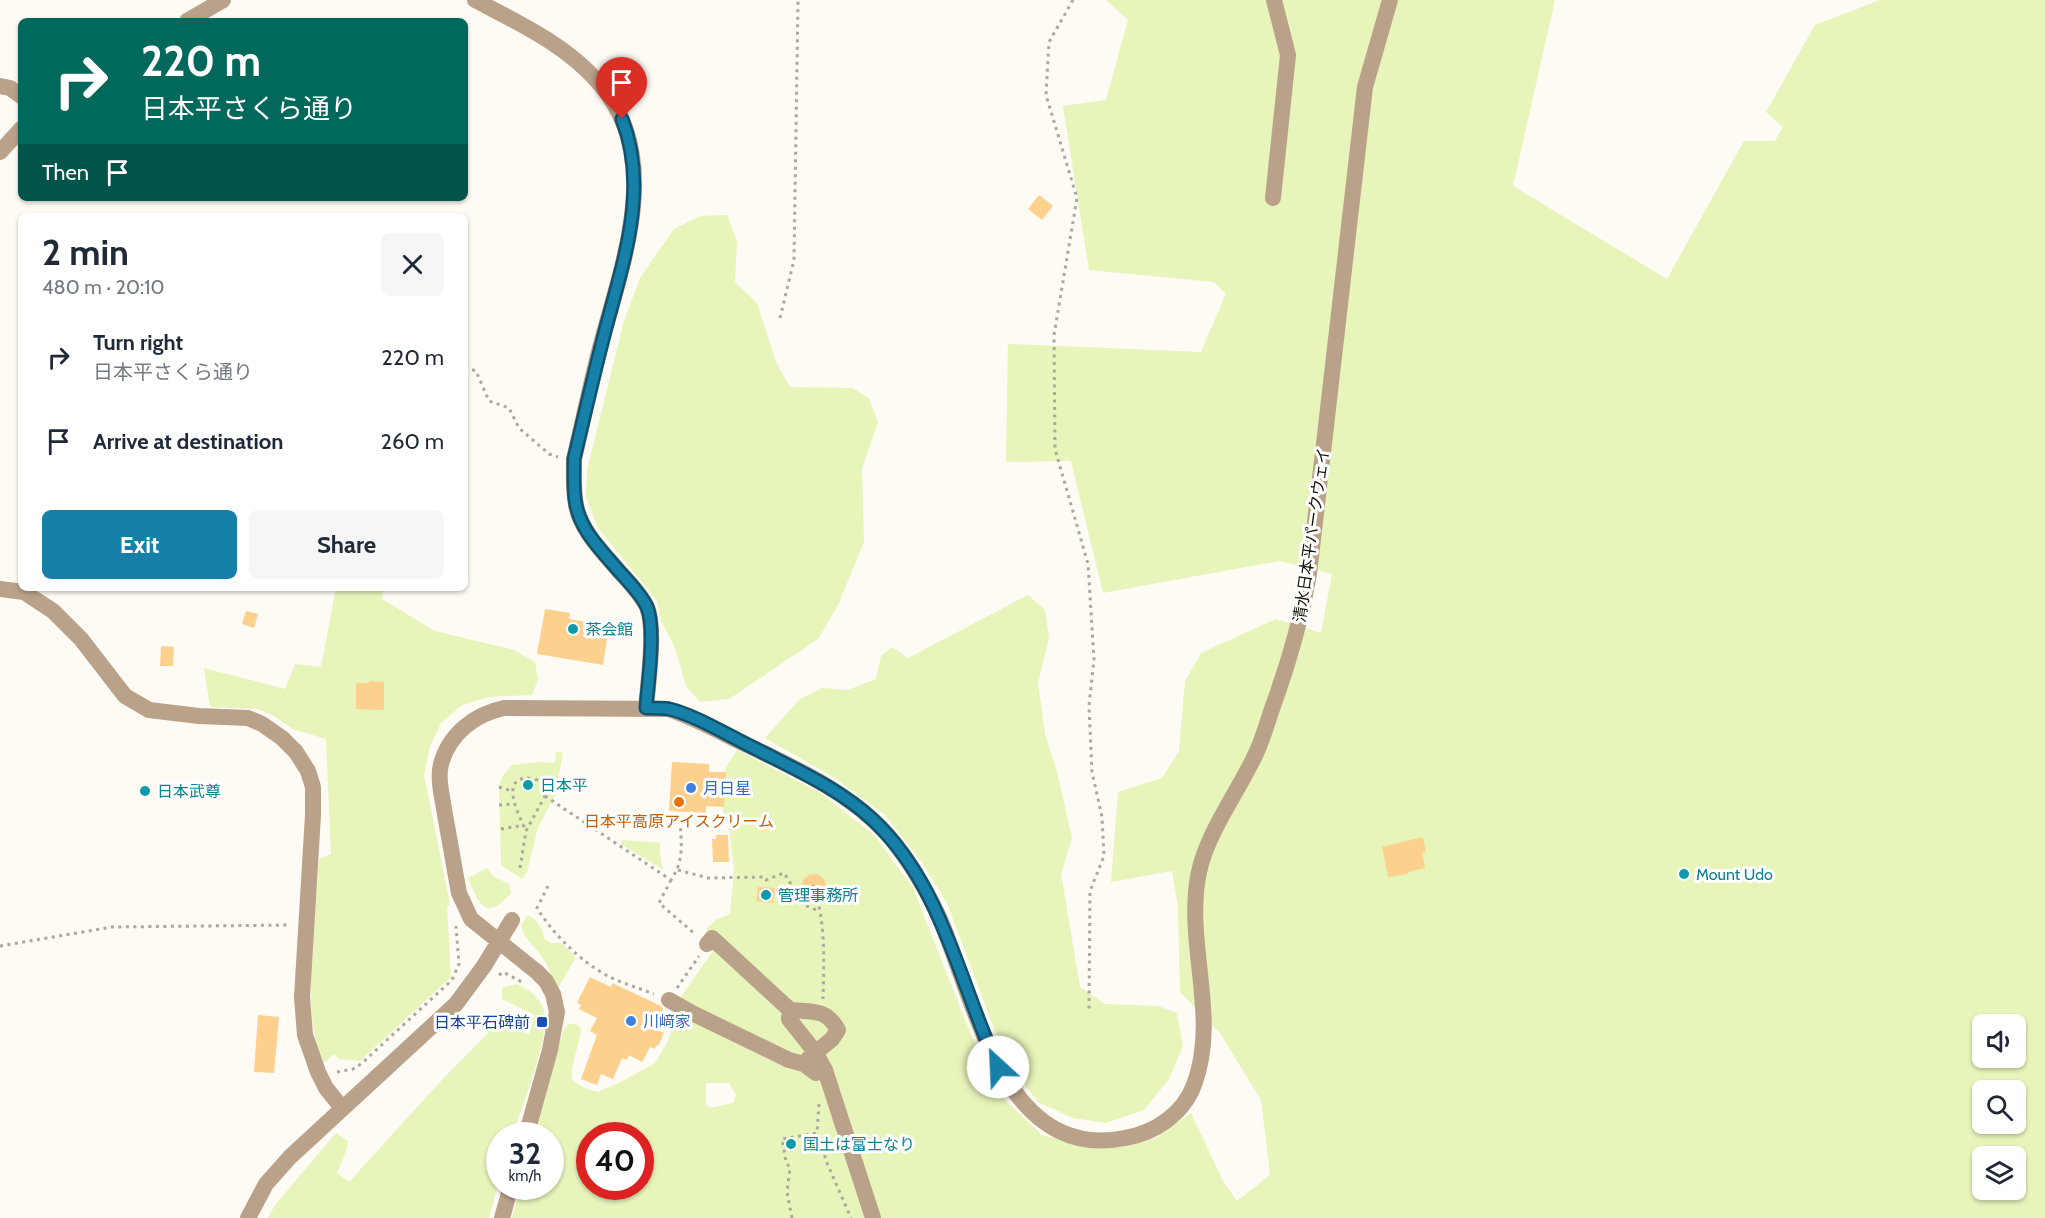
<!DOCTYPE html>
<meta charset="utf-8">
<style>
:root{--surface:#fff;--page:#f6f6f7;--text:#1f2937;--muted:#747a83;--accent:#1780a9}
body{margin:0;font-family:Cabin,"Noto Sans JP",sans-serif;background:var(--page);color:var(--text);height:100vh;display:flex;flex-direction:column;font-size:22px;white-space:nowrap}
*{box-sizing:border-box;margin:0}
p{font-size:20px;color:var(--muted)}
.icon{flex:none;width:33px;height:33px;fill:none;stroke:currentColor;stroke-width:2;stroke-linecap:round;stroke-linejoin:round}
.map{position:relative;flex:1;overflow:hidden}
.details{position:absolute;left:18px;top:213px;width:450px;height:378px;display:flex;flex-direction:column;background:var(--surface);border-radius:9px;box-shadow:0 2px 4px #0004}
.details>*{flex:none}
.hud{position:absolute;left:18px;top:18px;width:450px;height:183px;border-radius:9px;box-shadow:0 2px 4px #0004;background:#00695c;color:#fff;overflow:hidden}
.controls{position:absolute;left:1972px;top:1014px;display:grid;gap:12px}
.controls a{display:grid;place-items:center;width:54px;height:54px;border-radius:9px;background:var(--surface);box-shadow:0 2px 4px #0004;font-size:30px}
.speed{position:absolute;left:486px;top:1122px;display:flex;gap:12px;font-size:30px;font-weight:700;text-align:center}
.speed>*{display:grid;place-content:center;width:78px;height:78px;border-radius:50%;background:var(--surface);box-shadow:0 2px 4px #0004;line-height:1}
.speed small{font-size:15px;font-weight:400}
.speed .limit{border:9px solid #d22;background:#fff;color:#111}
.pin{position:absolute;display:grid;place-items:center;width:51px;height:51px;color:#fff;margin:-62px -26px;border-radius:50% 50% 50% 0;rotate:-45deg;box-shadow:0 0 6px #0007}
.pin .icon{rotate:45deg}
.me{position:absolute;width:66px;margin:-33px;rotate:335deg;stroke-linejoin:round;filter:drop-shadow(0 0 4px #0008)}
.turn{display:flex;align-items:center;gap:21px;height:126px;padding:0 24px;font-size:27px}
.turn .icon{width:78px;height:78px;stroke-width:2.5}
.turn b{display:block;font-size:42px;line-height:51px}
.then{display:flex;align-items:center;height:57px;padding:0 24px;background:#0003;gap:12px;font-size:22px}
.round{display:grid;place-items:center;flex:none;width:63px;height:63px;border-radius:9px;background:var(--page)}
.head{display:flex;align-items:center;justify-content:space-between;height:102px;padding:0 24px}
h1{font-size:36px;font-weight:800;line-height:45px}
.button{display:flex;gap:12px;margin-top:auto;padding:12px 24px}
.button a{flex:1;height:69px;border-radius:9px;background:var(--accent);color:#fff;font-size:24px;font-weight:800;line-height:69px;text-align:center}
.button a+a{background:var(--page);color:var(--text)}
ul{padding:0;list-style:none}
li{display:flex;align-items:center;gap:18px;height:84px;padding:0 24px}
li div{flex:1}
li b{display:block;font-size:22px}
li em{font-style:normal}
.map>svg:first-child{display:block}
</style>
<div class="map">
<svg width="2045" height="1218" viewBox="0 0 2045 1218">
<rect width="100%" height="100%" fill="#fefaf4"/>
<path fill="#e7f4ba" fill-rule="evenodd" d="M1106,0H1555L1513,186L1667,279L1744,141H1775L1783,127L1766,112L1815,25L1880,0H2045V1218H512L520,1187L550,1186V1136L534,1135L563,1031L568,1024H576L581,1028C580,1046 570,1063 572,1080L584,1088L598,1092L621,1082L655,1063L667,1043L672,1029L671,1011L720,941L706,929L716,920L730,914L734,871L729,826L723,812L726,767L737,750L821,793L875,836L913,888L969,1030L1000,1095L1042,1135L1074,1142L1127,1146L1156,1138L1191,1113L1223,1181L1237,1201L1270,1175L1261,1100L1220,1033L1180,992L1178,906L1172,871L1111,882L1118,792L1162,778L1179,751L1185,681L1201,653L1276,619L1321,633L1332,574L1279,561L1103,593L1071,461L1006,462L1008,344L1201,352L1226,294L1214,282L1089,270L1063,106L1106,100L1128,20ZM1983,1024H2016V1058H1983ZM706,1083H729L736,1095L733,1103L710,1108L706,1103ZM1983,1090H2016V1124H1983ZM590,1136H640V1186H590ZM1983,1156H2016V1190H1983Z
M727,215L737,240L735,282L757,303L776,362L790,387L852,388L869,398L878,422L862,468L864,542L838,605L818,639L729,699L700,702L686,686L675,648L661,621L657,601L598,528L586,497L587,470L624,321L640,278L674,229L701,216Z
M336,588H384L382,599L435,631L514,650L535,662L538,680L532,695L489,697L462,705L441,723L430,746L424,775L450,904L447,907L451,977L360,1061L339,1059L334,1054L324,1063C300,1029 316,904 319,859L331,854L326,739L293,729L274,716L258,709L210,707L204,668L285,689L295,664L321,667Z
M1028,595L1045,610L1049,638L1038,683L1045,734L1057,772L1072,838L1061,874L1080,987L1105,1004L1158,1006L1177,1013L1183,1046L1169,1079L1144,1110L1106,1123L1073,1118L1038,1102L1017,1075L995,1031L947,903L921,861L885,815L835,778L765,738L800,699L822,688L848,690L876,679L881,656L892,647L908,658Z
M556,751L563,753L555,796L538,827L527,872L522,879L501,865L499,787L502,777L512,765L540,762L555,763Z
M622,840L660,843V854L663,870L621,844Z
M487,868L493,876L509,884L511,893C487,921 479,906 468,878Z
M528,915C537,920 543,928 544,938L551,943H561L574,955L575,959L557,990C552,977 548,965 540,954C532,943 524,939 521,925Z
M515,984C528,987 540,998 544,1011C551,1034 521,1109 513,1135L500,1136L499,1182L489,1218H268L275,1205L336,1133L348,1141L347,1149L337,1173L349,1182L440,1082L496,1025L529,1034L535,1015L502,999V988Z"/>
<path fill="#fdd18d" d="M1039,195L1053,206L1042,220L1028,209Z
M545,609L570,613L569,619L609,626L603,665L537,654Z
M246,611L258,614L254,628L242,624Z
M161,646L174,647L173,666H160Z
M369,681L384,682V710L356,709V683H369Z
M672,762L709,764V772H726L724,807L706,806V813L669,811Z
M716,835H728L729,862H713L712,839H716Z
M1423,837L1426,852L1422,853L1425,868L1408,872V874L1388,877L1382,847Z
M802 886a12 12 0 1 1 24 0a12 12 0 1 1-24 0Z
M758,887L775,888L773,903L756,901Z
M590,977L611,987L612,983L661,1006L663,1009L661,1013L666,1015L659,1031L664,1033L658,1046L656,1045L655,1049L650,1047L642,1062L629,1055L627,1060L622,1058L613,1079L601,1074L597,1085L581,1079L597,1035L590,1031L597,1018L579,1009L581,1005L577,1003Z
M258,1015L279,1017L274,1073L254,1072Z"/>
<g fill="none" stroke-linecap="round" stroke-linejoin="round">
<path stroke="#aca79f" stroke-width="3" stroke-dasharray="3 4.5" stroke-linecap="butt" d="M1073,0L1049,42L1046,95L1077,198L1054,335L1055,449L1088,564L1094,659L1089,706L1092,772L1102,817L1104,856L1090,891L1089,1009
M780,318L794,260L798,0
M465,367L476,371L489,401L509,408L519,428L549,454L558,457
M499,787L512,791
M545,796L671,880C685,859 681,842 680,818
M499,805L514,804
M501,829L524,825
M520,868L526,831L545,796L546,788L540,780C536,780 530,778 526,778C499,780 521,819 526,831
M678,870L708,878L764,877L766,880L784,873L804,905L819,911
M671,880L659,903L695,934
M813,885C826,921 824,960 823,999
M548,886L537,908C552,933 583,964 610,977C624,984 639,988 654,994
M0,946L112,927L291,925
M499,975L503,972L522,982
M677,988L699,956
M337,1072L353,1069L361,1064L452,980L459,964L456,926
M819,1104L817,1133L827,1163L851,1218
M792,1218L787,1192L790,1168L786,1162L782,1139L817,1133"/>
<path stroke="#baa18a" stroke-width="16" d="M475,0C519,23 566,45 599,83C664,157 623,261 601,344C591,382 583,421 574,459C574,475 573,490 576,505C581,531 602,551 618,570C628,581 641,594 647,607C656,628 648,683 646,708
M187,21L223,0
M0,86L10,88L21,96
M0,152L21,129
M1273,198L1288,55L1274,0
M0,589L24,592L53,611L81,639L125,696L149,710L199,716L248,718L262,724L282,738L296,752L308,771L313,787V815L302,997L305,1035L318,1072L326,1088L342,1108
M707,944L712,938L790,1010L789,1019L815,1052L825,1070L873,1218
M669,1000L692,1013L789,1060L804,1064L816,1073
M790,1010C812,1012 826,1008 838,1030L832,1039L808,1059
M526,1136L550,1050L557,1012L553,994L546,981L537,972L471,919L459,893C454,867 450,841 445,815C443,799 437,780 441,764C449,734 475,714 504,708L668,709C695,718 720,732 745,744C795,768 849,792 887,834C908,858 925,887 939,917C975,998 1002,1163 1125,1138C1155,1133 1183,1114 1194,1085C1220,1016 1184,942 1199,872C1208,830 1241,788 1258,749C1264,735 1268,720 1273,706C1289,662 1301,620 1309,574L1365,87L1390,0
M248,1218L266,1184L290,1157L456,1004L484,966L512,920
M502,1218L511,1186"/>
</g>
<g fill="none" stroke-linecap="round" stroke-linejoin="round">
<g stroke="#0f536e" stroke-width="15">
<path id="route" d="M622,119C651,193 620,270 602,343C592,382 583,421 574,459C574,475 573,490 576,505C581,531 602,551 618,570C628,581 641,594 647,607C656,628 648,683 646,708C653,708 662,708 669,709C696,715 734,739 760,751C799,771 841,790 873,820C942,884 960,985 998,1067"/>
</g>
<use href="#route" stroke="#1780a9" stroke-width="10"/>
</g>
<g fill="#0f9aa8" stroke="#fff" stroke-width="2">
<circle cx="573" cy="629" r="6"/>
<circle cx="528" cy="785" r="6"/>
<circle cx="145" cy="791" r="6"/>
<circle cx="1684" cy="874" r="6"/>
<circle cx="766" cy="895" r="6"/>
<circle cx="791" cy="1144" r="6"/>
</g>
<g fill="#3f7fe0" stroke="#fff" stroke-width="2">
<circle cx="691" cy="788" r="6"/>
<circle cx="631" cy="1021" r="6"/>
</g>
<circle fill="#e8710a" stroke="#fff" stroke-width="2" cx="679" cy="802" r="6"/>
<rect fill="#1a4fb4" stroke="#fff" stroke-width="2" x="536" y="1016" width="12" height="12" rx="3"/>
<g text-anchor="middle" stroke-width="6" stroke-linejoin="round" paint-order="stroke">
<g font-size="16" fill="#181107" stroke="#fff">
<text transform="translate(1311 535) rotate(-82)" y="6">清水日本平パークウェイ</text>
</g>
<g font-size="16" fill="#0d838f" stroke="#fff" text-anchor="start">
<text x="585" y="635">茶会館</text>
<text x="540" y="791">日本平</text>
<text x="157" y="797">日本武尊</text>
<text x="1696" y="880">Mount Udo</text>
<text x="778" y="901">管理事務所</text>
<text x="803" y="1150">国土は富士なり</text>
</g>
<g font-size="16" fill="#366cbe" stroke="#fff" text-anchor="start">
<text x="703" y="794">月日星</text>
<text x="643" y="1027">川﨑家</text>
</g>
<g font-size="16" fill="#c56008" stroke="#fff">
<text x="679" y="827">日本平高原アイスクリーム</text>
</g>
<g font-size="16" fill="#164399" stroke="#fff" text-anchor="end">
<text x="530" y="1028">日本平石碑前</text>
</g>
</g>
</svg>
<div class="controls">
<a><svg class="icon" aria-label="sound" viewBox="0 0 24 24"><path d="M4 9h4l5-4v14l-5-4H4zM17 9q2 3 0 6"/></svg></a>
<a><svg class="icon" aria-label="search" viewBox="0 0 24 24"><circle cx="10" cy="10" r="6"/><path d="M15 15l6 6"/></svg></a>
<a><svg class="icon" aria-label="layers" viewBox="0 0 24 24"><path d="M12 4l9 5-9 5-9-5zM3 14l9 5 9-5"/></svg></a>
</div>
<div class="speed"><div>32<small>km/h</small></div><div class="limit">40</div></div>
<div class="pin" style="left:622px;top:119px;background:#d93025"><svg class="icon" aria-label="arrive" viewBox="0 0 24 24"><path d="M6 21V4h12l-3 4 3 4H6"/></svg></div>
<svg class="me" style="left:998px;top:1067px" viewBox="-20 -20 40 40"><circle r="19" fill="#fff"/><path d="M0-13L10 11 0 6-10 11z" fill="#1780a9"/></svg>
<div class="hud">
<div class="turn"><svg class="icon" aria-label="right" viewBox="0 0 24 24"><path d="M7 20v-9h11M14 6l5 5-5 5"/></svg><div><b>220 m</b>日本平さくら通り</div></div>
<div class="then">Then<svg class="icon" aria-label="arrive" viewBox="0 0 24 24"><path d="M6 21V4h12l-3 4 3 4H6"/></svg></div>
</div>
<section class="details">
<div class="head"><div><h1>2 min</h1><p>480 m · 20:10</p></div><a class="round"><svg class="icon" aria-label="close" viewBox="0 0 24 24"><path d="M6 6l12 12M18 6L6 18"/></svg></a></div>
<ul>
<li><svg class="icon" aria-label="right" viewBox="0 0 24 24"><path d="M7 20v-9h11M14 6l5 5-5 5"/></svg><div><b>Turn right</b><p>日本平さくら通り</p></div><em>220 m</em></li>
<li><svg class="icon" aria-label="arrive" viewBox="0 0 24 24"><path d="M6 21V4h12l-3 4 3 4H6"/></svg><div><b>Arrive at destination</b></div><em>260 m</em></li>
</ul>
<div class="button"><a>Exit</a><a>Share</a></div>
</section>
</div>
